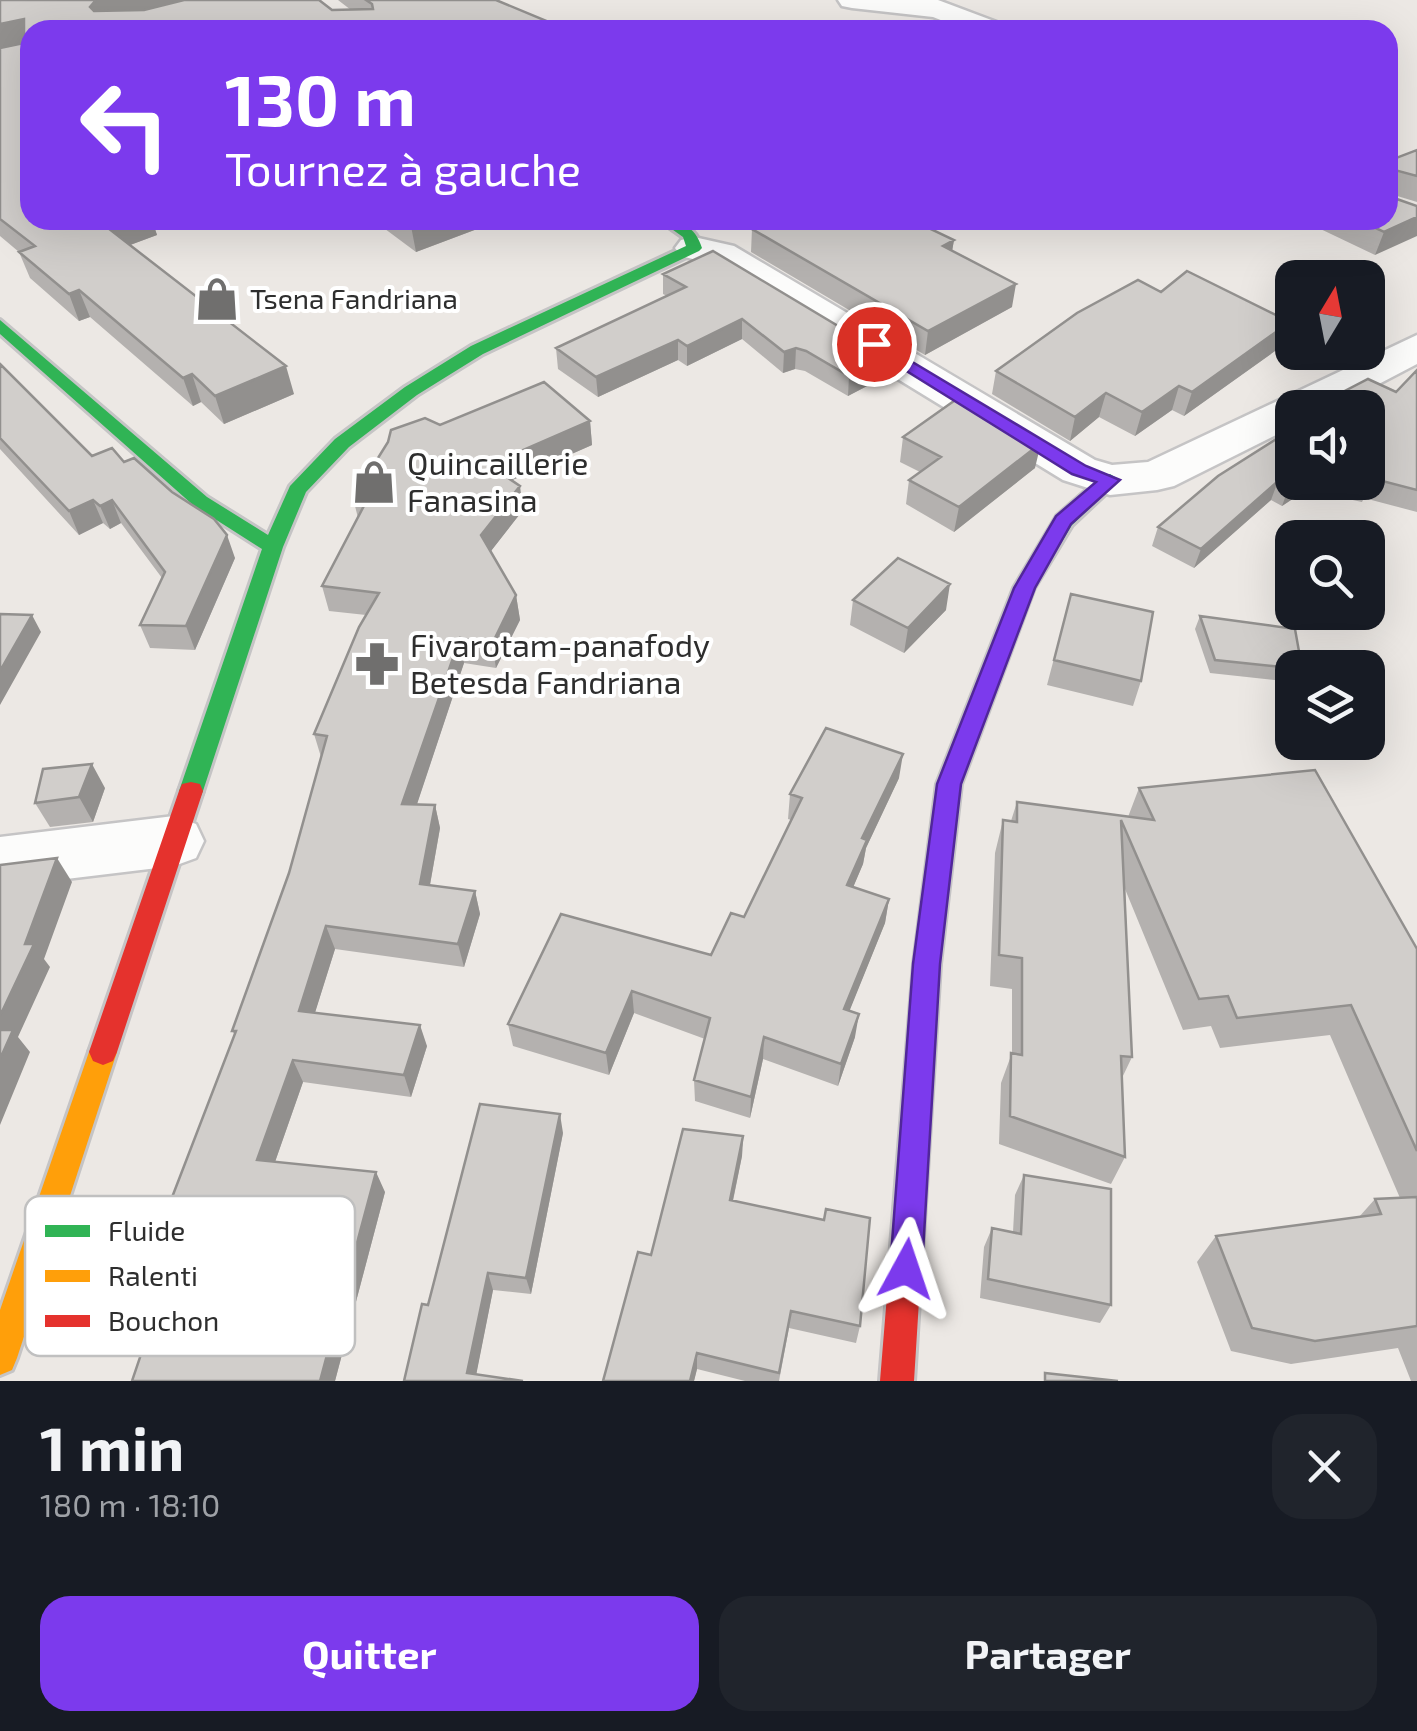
<!DOCTYPE html>
<html lang="fr">
<meta charset="utf-8">
<style>
:root{--surface:#171b24;--page:#20242c;--text:#f1f3f6;--muted:#9ea1a6;--accent:#7c3aed}
body{margin:0;font-family:"Exo 2",sans-serif;background:var(--page);color:var(--text);height:100vh;display:flex;flex-direction:column;font-size:38px;white-space:nowrap}
*{box-sizing:border-box;margin:0}
p{font-size:32px;color:var(--muted)}
.icon{flex:none;width:55px;height:55px;fill:none;stroke:currentColor;stroke-width:2;stroke-linecap:round;stroke-linejoin:round}
.map{position:relative;height:1381px;overflow:hidden}
.sheet{display:flex;flex-direction:column;background:var(--surface);flex:1}
.sheet>*{flex:none}
.hud{position:absolute;left:20px;top:20px;width:1378px;height:210px;border-radius:30px;box-shadow:0 10px 40px #0002;background:#7c3aed;color:#fff;overflow:hidden}
.needle{width:65px;rotate:10deg}
.buttons{position:absolute;left:1275px;top:260px;display:grid;gap:20px}
.buttons a{display:grid;place-items:center;width:110px;height:110px;border-radius:20px;background:var(--surface);box-shadow:0 10px 40px #0002;font-size:50px}
.pin{position:absolute;display:grid;place-items:center;width:85px;height:85px;color:#fff;margin:-42px;border:5px solid #fff;border-radius:50%;box-shadow:0 2px 10px #0007}
.me{position:absolute;width:110px;margin:-55px;rotate:5deg;stroke-linejoin:round;filter:drop-shadow(0 0 8px #0008)}
.turn{display:flex;align-items:center;gap:35px;height:210px;padding:0 40px;font-size:45px}
.turn .icon{width:130px;height:130px;stroke-width:2.5}
.turn b{display:block;font-size:70px;line-height:85px}
.round{display:grid;place-items:center;flex:none;width:105px;height:105px;border-radius:30px;background:var(--page)}
.summary{display:flex;align-items:center;justify-content:space-between;height:170px;padding:0 40px}
h1{font-size:60px;font-weight:700;line-height:75px}
.cta{display:flex;gap:20px;margin-top:auto;padding:20px 40px}
.cta a{flex:1;height:115px;border-radius:30px;background:var(--accent);color:#fff;font-size:40px;font-weight:700;line-height:115px;text-align:center}
.cta a+a{background:var(--page);color:var(--text)}
.map>svg:first-child{display:block}
</style>
<div class="map">
<svg width="1417" height="1381" viewBox="0 0 1417 1381">
<rect width="100%" height="100%" fill="#ece8e4"/>
<g fill="none" stroke-linecap="round" stroke-linejoin="round">
<g stroke="#c5c4c5" stroke-width="5">
<path id="street" d="M838,0H938L1002,24L1007,30H966L933,17L852,8L842,6Z
M694,237L734,246L1095,460L1112,465L1148,462L1417,335V364L1333,408H1292V427L1174,486L1157,490L1110,495L1063,480L708,263L681,256L675,248L681,240Z
M174,816L196,824L204,841L196,858L174,866L0,887V837Z"/>
</g>
<g stroke="#c5c4c5" stroke-width="6">
<path id="fast" d="M659,220C681,220 695,226 702,248L699,251L483,354L417,395L349,447L306,492L283,547L203,791L200,798H182L179,791L262,549L193,505L0,334V320L207,497L268,535L290,486L335,439L405,387L471,346L686,246L683,237Z
M1110,474L1120,480L1072,525L1034,588L961,784L940,964L936,972L927,976L918,972L914,964L937,784L1014,588L1057,516L1103,476Z"/>
</g>
<g stroke="#c5c4c5" stroke-width="6">
<path id="slow" d="M103,1039L113,1043L117,1052L17,1358L12,1370L0,1375V1310L89,1052L93,1043Z"/>
</g>
<g stroke="#c5c4c5" stroke-width="6">
<path id="jam" d="M191,782L200,784L203,791L117,1052L113,1061L103,1065L93,1061L89,1052L179,791L182,784Z
M927,952L936,956L940,964L914,1381H880L914,964L918,956Z"/>
</g>
<use href="#street" fill="#fcfcfb" fill-rule="evenodd"/>
<use href="#fast" fill="#30b455" fill-rule="evenodd"/>
<use href="#slow" fill="#ff9f0a" fill-rule="evenodd"/>
<use href="#jam" fill="#e5322d" fill-rule="evenodd"/>
</g>
<path fill="#b4b1af" d="M0,0L332,10H351L338,0H496L568,30H30V220H152L157,235L130,245L294,394L224,424L201,402L193,406L90,317L79,321L30,278L19,252L0,236Z
M1417,150V202L1394,195V198L1417,206L1375,255L1310,224L1311,220H1388V161Z
M373,220H501L416,252Z
M739,220H912L954,240L952,251L1012,307L925,355L751,252L752,229L753,228Z
M663,274L886,376L848,396L805,371L795,369L783,373L742,339L687,366L678,360L598,397L558,369L556,348L667,296L663,294Z
M1161,292L1290,322L1282,346L1184,416L1172,410L1135,436L1099,417L1070,441L992,394L996,371Z
M0,364L92,456L124,462L235,558L195,650L150,648L140,625L162,578L121,523L110,529L103,523L79,535L0,449Z
M1417,370V512L1364,498L1362,502L1306,490L1282,506L1271,500L1194,568L1152,546L1158,527L1292,429V482H1368L1396,392Z
M590,421L592,445L512,480L523,510L490,552L516,595L520,620L496,668L464,663L417,804L435,805L440,828L430,885L475,891L480,914L464,967L335,949L315,1012L427,1046L411,1097L303,1082L275,1162L385,1192L335,1381H132L174,1258H171L156,1239L235,1035L232,1031L289,873L321,757L314,734L366,615L329,611L322,586L358,518L353,498L440,425Z
M903,437L1035,468L954,532L906,504L909,480L920,472L900,462Z
M1071,594L1141,681L1133,706L1047,685Z
M853,600L946,610L904,653L850,625Z
M1200,616L1292,668V682L1210,673L1195,629Z
M899,778L866,848L863,864L853,887L889,899L885,923L849,1011L855,1037L838,1086L763,1059L750,1118L695,1101L694,1080L705,1039L634,1013L609,1075L513,1046L508,1024L711,955L744,917L791,820L788,819L790,794Z
M105,788L93,822L50,827L35,803Z
M1139,788L1417,949V1381H1411L1398,1348L1291,1364L1231,1351L1197,1262L1216,1236L1359,1217L1375,1199L1400,1198L1330,1035L1220,1048L1211,1026L1183,1030L1125,889L1132,1057L1122,1078L1125,1157L1111,1184L999,1144L1001,1083L1012,1053V989L990,986L995,853L1003,820L1011,821L1017,802L1128,817Z
M563,1133L531,1294L493,1290L476,1374L404,1381L428,1305Z
M743,1136L742,1156L733,1201L860,1326L856,1343L789,1328L779,1381H745L697,1369L694,1381H603L651,1255Z
M1024,1175L1111,1305L1100,1323L980,1298L984,1247L992,1228L1013,1232L1015,1195Z"/>
<path fill="#92908e" d="M96,0H182L105,20L90,7Z
M24,19L30,43L0,50V24Z
M1417,217V236L1375,255L1384,232Z
M118,220H152L157,235L114,251L104,225Z
M427,220H501L416,252L411,226Z
M954,240L950,263L943,246Z
M1016,284L1012,307L925,355L928,331Z
M79,290L90,317L79,321L69,294Z
M742,319V339L687,366V346Z
M1290,322L1282,346L1184,416L1192,392Z
M678,340V360L598,397L596,377Z
M796,348L795,369L783,373L784,352Z
M888,356L886,376L848,396L849,376Z
M286,366L294,394L224,424L215,396Z
M192,374L201,402L193,406L183,378Z
M1179,386L1172,410L1135,436L1142,412Z
M1106,393L1099,417L1070,441L1075,417Z
M590,421L592,445L492,489L489,465Z
M1041,443L1035,468L954,532L959,507Z
M1278,481L1271,500L1194,568L1201,549Z
M1296,482H1309L1306,490L1282,506L1289,487Z
M520,486L523,510L484,560L481,535Z
M93,500L103,523L79,535L69,511Z
M112,500L121,523L110,529L100,506Z
M227,535L235,558L195,650L186,626Z
M950,584L946,610L904,653L908,628Z
M516,595L520,620L496,668L492,644Z
M32,615L41,632L0,705V671Z
M460,638L464,663L409,828L402,804Z
M903,754L899,778L866,848L863,864L844,909L847,885L862,838Z
M92,764L105,788L93,822L79,797Z
M435,805L440,828L426,907L420,884Z
M57,858L72,882L44,959L50,967L18,1037L30,1052L0,1125V1016L25,944Z
M475,891L480,914L464,967L458,944Z
M889,899L885,923L841,1032L844,1009Z
M326,926L335,949L309,1032L299,1011Z
M632,991L634,1013L609,1075L606,1053Z
M859,1014L855,1037L838,1086L841,1064Z
M420,1025L427,1046L411,1097L404,1075Z
M764,1037L763,1059L750,1118L751,1097Z
M293,1060L303,1082L269,1179L257,1160Z
M560,1114L563,1133L531,1294L526,1278Z
M743,1136L742,1156L729,1219L730,1200Z
M376,1172L385,1192L335,1381H320Z
M488,1273L493,1290L475,1381L467,1373Z
M697,1353V1369L694,1381H690Z"/>
<path fill="#d1cecb" stroke="#92908e" stroke-width="2.5" d="M0,0H96L90,7L94,11L144,10L184,0H319L332,10L373,9L372,4L366,0H496L568,30H30V220H118L104,225L286,366L215,396L192,374L183,378L79,290L69,294L19,252L35,246L0,219V48L24,43V19L0,24Z
M1417,150V176L1395,170L1394,198L1417,206V217L1384,232L1358,220H1388V161Z
M403,220H427L411,226Z
M767,220H912L954,240L943,246L1016,284L928,331L752,229L769,221Z
M713,251L888,356L849,376L806,351L796,348L784,352L742,319L687,346L678,340L596,377L556,348L686,287L663,274Z
M1187,271L1290,322L1192,392L1179,386L1142,412L1106,393L1075,417L996,371L1077,313L1138,280L1161,292Z
M0,364L92,456L112,448L124,462L134,458L172,492L214,519L227,535L186,626L140,625L165,572L112,500L100,506L93,500L69,511L0,438Z
M1417,370V490L1371,478L1370,483L1368,482V408H1321L1337,395L1368,379L1396,392Z
M544,382L590,421L489,465L520,486L481,535L516,595L492,644L460,638L402,804L435,805L420,884L475,891L458,944L326,926L299,1011L420,1025L404,1075L293,1060L257,1160L376,1172L320,1381H132L179,1242L156,1239L236,1031H232L289,873L327,736L314,734L359,627L379,593L322,586L367,500L353,498L388,442L391,430L425,418L440,425Z
M961,396L1041,443L959,507L909,480L941,457L903,437Z
M1292,429V482H1296L1289,487L1278,481L1201,549L1158,527L1218,476Z
M898,558L950,584L908,628L853,600Z
M1071,594L1153,612L1141,681L1054,660Z
M0,614L32,615L0,671Z
M1200,616L1295,629L1302,668H1292L1215,660Z
M826,728L903,754L862,838L867,840L847,885L889,899L844,1009L859,1014L841,1064L764,1037L751,1097L694,1080L710,1018L632,991L606,1053L508,1024L561,914L711,955L731,913L744,917L802,798L790,794Z
M92,764L79,797L35,803L43,769Z
M1315,770L1417,949V1151L1351,1005L1237,1018L1228,996L1199,999L1121,820L1132,1057L1121,1056L1125,1157L1010,1116L1011,1053L1022,1055V958L999,955L1003,820L1017,822V802L1154,820L1139,788Z
M57,858L25,944H34L0,1016V865Z
M0,1030H13L0,1059Z
M480,1104L560,1114L526,1278L488,1273L467,1373L523,1381H404L422,1304L428,1305Z
M683,1129L743,1136L730,1200L824,1220L826,1209L870,1218L860,1326L791,1311L779,1373L697,1353L690,1381H603L638,1252L651,1255Z
M1024,1175L1111,1189V1305L988,1279L992,1228L1021,1234Z
M1417,1197V1326L1315,1341L1252,1328L1216,1236L1381,1214L1375,1199Z
M1045,1373L1118,1381H1045Z"/>
<path fill="#7c3aed" stroke="#51269a" stroke-width="2.5" d="M874,339L1086,466L1120,480L1071,524L1035,588L961,784L940,964L922,1269L917,1281L906,1285L895,1281L890,1269L913,964L937,784L1014,588L1056,516L1096,482L1072,474L868,347L866,344Z"/>
<defs>
<g id="shop-bare" transform="scale(3.45)"><path d="M-5-2.5h2.3a2.7 3.5 0 0 1 5.4 0H5L5.5 6h-11ZM-1.5-2.5h3a1.5 2.3 0 0 0-3 0Z" fill="#706f6e" stroke="#fff" stroke-width="2.5" paint-order="stroke"/></g>
<g id="pharmacy-bare" transform="scale(3.45)"><path d="M-2-6h4v4h4v4h-4v4h-4v-4h-4v-4h4Z" fill="#706f6e" stroke="#fff" stroke-width="2.5" paint-order="stroke"/></g>
</defs>
<g fill-rule="evenodd">
<use href="#shop-bare" x="217" y="299"/>
<use href="#shop-bare" x="374" y="482"/>
<use href="#pharmacy-bare" x="377" y="664"/>
</g>
<g text-anchor="middle" stroke-width="8" stroke-linejoin="round" paint-order="stroke">
<g font-size="28" fill="#2e2e2e" stroke="#fff" text-anchor="start">
<text x="250" y="309">Tsena Fandriana</text>
</g>
<g font-size="32" fill="#2e2e2e" stroke="#fff" text-anchor="start">
<text x="407" y="475">Quincaillerie<tspan x="407" dy="37">Fanasina</tspan></text>
<text x="410" y="657">Fivarotam-panafody<tspan x="410" dy="37">Betesda Fandriana</tspan></text>
</g>
</g>
<rect x="25" y="1196" width="330" height="160" rx="15" fill="#fff" stroke="#c0c0c0" stroke-width="2.5"/>
<rect x="45" y="1225" width="45" height="12" fill="#30b455"/>
<rect x="45" y="1270" width="45" height="12" fill="#ff9f0a"/>
<rect x="45" y="1315" width="45" height="12" fill="#e5322d"/>
<g font-size="28" fill="#2e2e2e">
<text x="108" y="1241">Fluide</text>
<text x="108" y="1286">Ralenti</text>
<text x="108" y="1331">Bouchon</text>
</g>
</svg>
<div class="buttons">
<a><svg class="needle" viewBox="-14 -14 28 28"><path d="M0-13l5 13h-10z" fill="#e53935"/><path d="M0 13l5-13h-10z" fill="#9ea1a6"/></svg></a>
<a><svg class="icon" aria-label="sound" viewBox="0 0 24 24"><path d="M4 9h4l5-4v14l-5-4H4zM17 9q2 3 0 6"/></svg></a>
<a><svg class="icon" aria-label="search" viewBox="0 0 24 24"><circle cx="10" cy="10" r="6"/><path d="M15 15l6 6"/></svg></a>
<a><svg class="icon" aria-label="layers" viewBox="0 0 24 24"><path d="M12 4l9 5-9 5-9-5zM3 14l9 5 9-5"/></svg></a>
</div>
<div class="pin" style="left:874px;top:344px;background:#d93025"><svg class="icon" aria-label="arrive" viewBox="0 0 24 24"><path d="M6 21V4h12l-3 4 3 4H6"/></svg></div>
<svg class="me" style="left:906px;top:1269px" viewBox="-20 -20 40 40"><path d="M0-17L14 15 0 8-14 15z" fill="#7c3aed" stroke="#fff" stroke-width="4"/></svg>
<div class="hud">
<div class="turn"><svg class="icon" aria-label="left" viewBox="0 0 24 24"><path d="M17 20v-9H6M10 6l-5 5 5 5"/></svg><div><b>130 m</b>Tournez à gauche</div></div>
</div>
</div>
<section class="sheet">
<div class="summary"><div><h1>1 min</h1><p>180 m · 18:10</p></div><a class="round"><svg class="icon" aria-label="close" viewBox="0 0 24 24"><path d="M6 6l12 12M18 6L6 18"/></svg></a></div>
<div class="cta"><a>Quitter</a><a>Partager</a></div>
</section>
